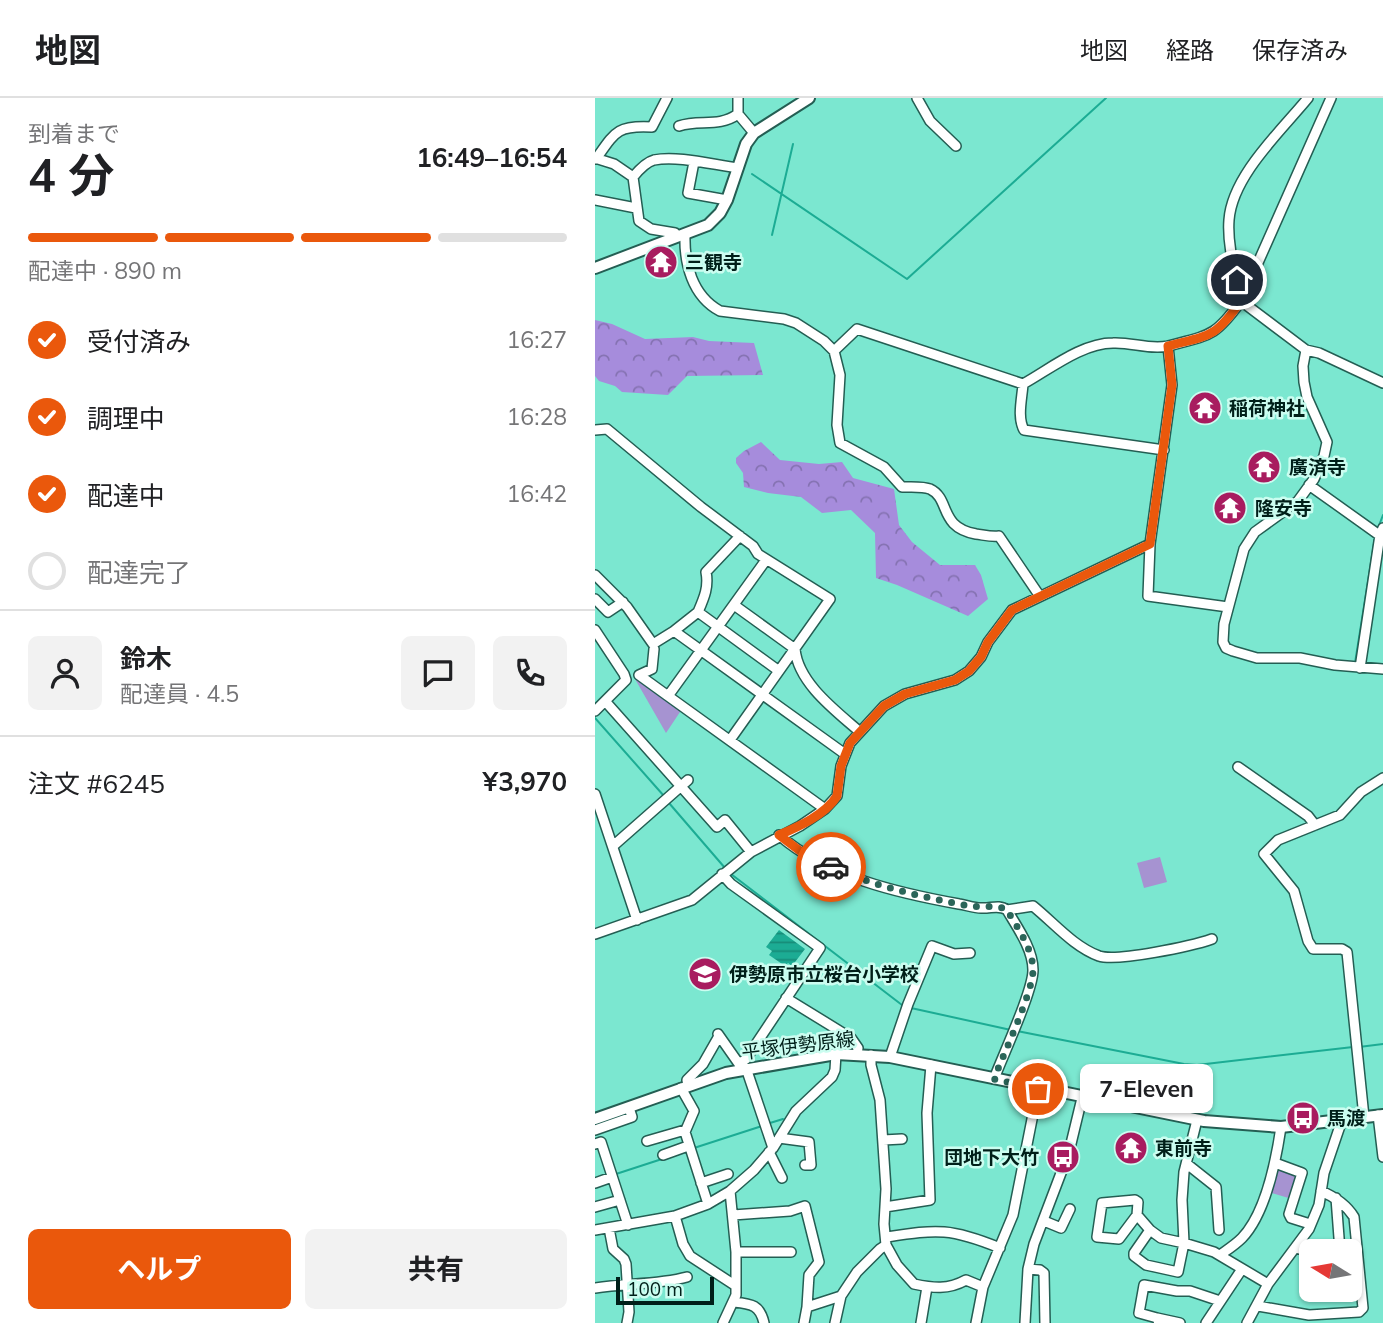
<!DOCTYPE html>
<html lang="ja">
<meta charset="utf-8">
<style>
body{margin:0;font-family:Mulish,"Noto Sans JP",sans-serif;background:#f2f2f2;color:#202124;height:100vh;display:flex;flex-direction:column;font-size:26px;white-space:nowrap}
*{box-sizing:border-box;margin:0}
p{font-size:23px;color:#757577}
.icon{flex:none;width:38px;height:38px;fill:none;stroke:currentColor;stroke-width:2;stroke-linecap:round;stroke-linejoin:round}
.map{position:relative;flex:1;overflow:hidden}
.details{display:flex;flex-direction:column;background:#fff;width:595px}
.details>*{flex:none}
.needle{width:46px;rotate:281deg}
.controls{position:absolute;left:704px;top:1141px;display:grid;gap:14px}
.controls a{display:grid;place-items:center;width:63px;height:63px;border-radius:10px;background:#fff;box-shadow:0 2px 5px #0004;font-size:35px}
.scale{position:absolute;left:21px;bottom:18px;width:98px;box-sizing:border-box;padding-left:7px;border:4px solid #001f19;border-top:0;font-size:19px;line-height:24px;white-space:nowrap;color:#001f19;-webkit-text-stroke:5px #cbfdf0;paint-order:stroke}
.pin{position:absolute;display:grid;place-items:center;width:60px;height:60px;color:#fff;margin:-30px;border:4px solid #fff;border-radius:50%;box-shadow:0 2px 7px #0007}
.courier{position:absolute;display:grid;place-items:center;width:70px;height:70px;margin:-35px;border:5px solid #ea580c;border-radius:50%;background:#fff;color:#222;box-shadow:0 2px 9px #0007}
.bubble{position:absolute;height:49px;border-radius:10px;background:#fff;box-shadow:0 2px 5px #0004;font-size:23px;font-weight:700;line-height:49px;text-align:center}
.overview em{font-style:normal;font-weight:700}
.overview div{display:flex;flex-direction:column-reverse}
.overview{display:flex;align-items:center;justify-content:space-between;height:119px;padding:0 28px}
h1{font-size:46px;font-weight:700;line-height:52px}
.bar{display:grid;grid-template-columns:repeat(4,1fr);gap:10px 7px;align-content:center;height:84px;padding:0 28px}
.bar i{height:9px;border-radius:5px;background:#e0e0e0}
.bar .selected{background:#ea580c}
.bar p{grid-column:span 4}
.line{display:flex;align-items:center;gap:18px;padding:0 28px;border-top:2px solid #e0e0e0}
.line div{flex:1}
.round{display:grid;place-items:center;flex:none;width:74px;height:74px;border-radius:10px;background:#f2f2f2}
ol{padding:0 28px;list-style:none}
li{display:flex;align-items:center;gap:21px;height:77px}
li p{margin-inline-start:auto}
li .icon{padding:7px;border-radius:50%;background:#ea580c;color:#fff;stroke-width:4}
li:last-child{color:#757577}
li i{width:38px;height:38px;border:4px solid #e0e0e0;border-radius:50%}
.primary-button{display:flex;gap:14px;margin-top:auto;padding:14px 28px}
.primary-button a{flex:1;height:80px;border-radius:10px;background:#ea580c;color:#fff;font-size:28px;font-weight:700;line-height:80px;text-align:center}
.primary-button a+a{background:#f2f2f2;color:#202124}
header{display:flex;align-items:center;gap:42px;box-sizing:border-box;height:98px;padding:0 35px;background:#fff;border-bottom:2px solid #e0e0e0}
header strong{font-size:33px}
nav{display:flex;gap:38px;margin-inline-start:auto;font-size:24px}
main{display:flex;flex:1;min-height:0}
.map>svg:first-child{display:block}
.forest{fill:url(#forest-crowns)}
.park{fill:#a693d1}
.water{fill:url(#water-rules)}
.lines{fill:none;stroke-linecap:round;stroke-linejoin:round}
.stream{stroke:#1cac94;stroke-width:2}
.minor-casing{stroke:#245e53;stroke-width:12}
.major-casing{stroke:#245e53;stroke-width:14}
.minor{stroke:#fff;stroke-width:9}
.major{stroke:#fff;stroke-width:10}
.done{stroke:#2b6559;stroke-width:7;stroke-dasharray:0 12.6}
.route{stroke:#ea580c;stroke-width:9}
.labels{text-anchor:middle;stroke-width:5;stroke-linejoin:round;paint-order:stroke}
.poi-label{font-size:19px;font-weight:bold;fill:#001f19;stroke:#cbfdf0;text-anchor:start}
.street-label{font-size:19px;fill:#001f19;stroke:#cbfdf0}
</style>
<header>
<strong>地図</strong>
<nav><a>地図</a><a>経路</a><a>保存済み</a></nav>
</header>
<main>
<section class="details">
<div class="overview"><div><h1>4 分</h1><p>到着まで</p></div><em>16:49–16:54</em></div>
<div class="bar"><i class="selected"></i><i class="selected"></i><i class="selected"></i><i></i><p>配達中 · 890 m</p></div>
<ol>
<li><svg class="icon" aria-label="check" viewBox="0 0 24 24"><path d="M5 12l5 5 9-10"/></svg>受付済み<p>16:27</p></li>
<li><svg class="icon" aria-label="check" viewBox="0 0 24 24"><path d="M5 12l5 5 9-10"/></svg>調理中<p>16:28</p></li>
<li><svg class="icon" aria-label="check" viewBox="0 0 24 24"><path d="M5 12l5 5 9-10"/></svg>配達中<p>16:42</p></li>
<li><i></i>配達完了</li>
</ol>
<div class="line" style="height:126px"><a class="round"><svg class="icon" aria-label="person" viewBox="0 0 24 24"><circle cx="12" cy="8" r="4"/><path d="M4 21q1-7 8-7t8 7"/></svg></a><div><b>鈴木</b><p>配達員 · 4.5</p></div><a class="round"><svg class="icon" aria-label="chat" viewBox="0 0 24 24"><path d="M4 5h16v11H9l-5 4z"/></svg></a><a class="round"><svg class="icon" aria-label="phone" viewBox="0 0 24 24"><path d="M5 4h4l2 5-3 2q2 4 5 5l2-3 5 2v4C11 20 4 13 5 4z"/></svg></a></div>
<div class="line" style="height:91px"><div>注文 #6245</div><b>¥3,970</b></div>
<div class="primary-button"><a>ヘルプ</a><a>共有</a></div>
</section>
<div class="map">
<svg width="788" height="1225" viewBox="0 0 788 1225">
<defs>
<pattern id="forest-crowns" width="20" height="18" patternUnits="userSpaceOnUse" patternTransform="scale(1.75)"><rect width="20" height="18" fill="#a68cdc"/><path d="M2 6a3 3 0 1 1 6 0M12 15a3 3 0 1 1 6 0" fill="none" stroke="#8572b2"/></pattern>
<pattern id="water-rules" width="6" height="5" patternUnits="userSpaceOnUse" patternTransform="scale(1.75)"><rect width="6" height="5" fill="#1cac94"/><path d="M0 2.5h6" fill="none" stroke="#168b78"/></pattern>
</defs>
<rect width="100%" height="100%" fill="#7be7d0"/>
<path class="forest" d="M0,222L17,226L50,241L98,239L114,243L159,245L168,277L92,278L73,297L27,294L20,288L4,283L0,278Z
M166,344L185,362L224,366L247,364L258,380L299,391L304,427L317,444L345,467H380L386,477L393,501L373,518L302,487L281,480L280,435L256,412L227,415L206,399L173,395L149,389L148,375L141,365V360L149,353Z"/>
<path class="park" d="M43,578L87,611L71,635L40,581Z
M565,759L572,784L549,790L542,765Z
M683,1069L703,1074L697,1101L673,1094Z"/>
<path class="water" d="M184,832L210,851L197,868L193,865L190,868L174,857L177,853L171,849Z"/>
<g class="lines">
<path class="stream" d="M157,76L312,181L511,0
M177,137L198,46
M783,430L788,417
M760,565L780,439
M0,620L69,698
M74,705L130,770
M136,776L307,907
M316,910L416,932
M422,933L589,966L602,967L758,949
M764,949L788,946
M175,1025L188,1021
M99,1050L167,1028
M21,1076L67,1061"/>
<defs>
<path id="minor" d="M143,0V16L159,35
M322,0L335,23L361,48
M736,0L646,203L711,252L708,268L709,284L712,299L732,344L729,358L719,381L703,403L660,434L649,451L629,526L628,544L631,550L638,553L662,560H705L740,567L788,571
M84,28C105,21 123,30 143,16
M0,60L19,66L38,79C43,73 51,64 59,62C82,57 119,67 143,70
M1,61C20,34 22,27 57,29L72,0
M99,64L93,95L132,102
M38,79L44,123L56,131L80,135L82,138
M0,102L41,110
M90,136C89,165 97,198 125,213L189,221L201,225L229,243L239,253L245,277L242,327L245,345L289,369L307,389C315,389 328,388 335,391C356,401 343,429 381,436C389,437 396,439 404,438L444,497
M711,252L724,255L788,285
M239,253L262,231L428,286C455,271 487,245 518,245C537,244 554,252 573,248
M428,286C427,301 422,319 429,332L569,352
M0,332L12,331L106,409L158,448L163,456L235,501L135,642
M714,387L787,439
M555,446L553,498L633,509
M171,462L73,598L230,711
M0,477L32,509L58,546L79,533L250,656
M0,501L13,514L28,504
M139,507L200,551C203,585 241,613 265,634
M103,514C109,500 114,489 111,474L145,438
M0,532L29,576L31,582L0,613
M79,533L103,514L184,573
M59,551L57,571L44,577L73,598
M765,570L785,437L788,430
M10,603L122,729L130,722L156,754
M643,669L713,718L720,727
M0,696L42,822
M184,737C232,779 303,795 364,806C371,807 379,810 386,810C395,811 404,806 412,812C422,829 438,851 438,872C438,893 408,957 399,981
M18,748L93,682
M127,776L136,786L225,850L151,961L144,966L146,972
M412,812L438,808C459,825 479,849 504,858C522,864 597,848 617,841
M0,836L97,802L156,754L205,728L230,711L242,698L246,668L255,645L289,608L310,596L360,582L374,573L386,559L393,544L417,512L555,446L577,287L573,248C615,237 620,239 646,203C641,177 632,148 634,122C637,78 686,33 713,0
M191,900L256,940L263,950L262,956
M123,936L144,966
M276,957V967L285,1002L291,1091L289,1126L291,1147L302,1167L319,1186C338,1190 353,1192 371,1182L388,1189
M295,959L313,906L337,848L359,856L375,855
M151,970L178,1050
M93,988L92,982L108,966L124,938
M86,990L99,1013L90,1034L113,1106
M783,1017L788,1059
M769,1019L752,854L747,851H718L713,843L699,793L669,756L683,742L745,717L766,694L788,680
M0,1032L37,1019L34,1010
M184,1040L214,1044L216,1067H210
M288,1042L307,1041
M52,1043L90,1032
M0,1046L6,1044L33,1127
M174,1054L187,1080
M68,1057L93,1048
M680,1065L707,1075L694,1116L696,1120L715,1126
M592,1066L621,1089L624,1132
M0,1085L17,1079
M106,1085L133,1076
M741,1100L745,1153
M0,1109L25,1102
M290,1109L335,1102L332,1015L336,967
M138,1117L195,1113L210,1108L224,1164L214,1177L212,1209
M542,1117L524,1141L502,1139L507,1105L540,1102L543,1104L542,1117L555,1132L539,1155V1158L551,1167L583,1174L589,1145L619,1154L673,1186
M80,1118L88,1146L95,1158L141,1188
M449,1123L466,1130L475,1111
M14,1130L18,1151L29,1161L31,1166L34,1214L32,1225
M0,1132L80,1118L113,1106L135,1093L159,1072L178,1050L201,1013L237,979L240,972L241,956
M555,1132L566,1140L589,1145L587,1102L589,1074L602,1022
M292,1139C343,1131 356,1130 405,1150
M700,1150L716,1154
M141,1154H196
M625,1157C632,1152 640,1147 647,1140C671,1115 681,1063 686,1029
M433,1171L445,1172L449,1175L450,1225
M0,1190C31,1185 62,1187 92,1179
M139,1204C157,1206 165,1207 169,1225
M663,1208L714,1217L764,1214L768,1210L759,1119C751,1106 740,1099 726,1093
M562,1220L585,1225
M128,1225L141,1197V1154L135,1093
M209,1225L212,1209L246,1198L262,1174L285,1151L291,1147
M240,1225L246,1198
M326,1225L332,1189
M381,1225L388,1189L418,1117L443,991
M430,1225L433,1171L439,1146L474,1054L487,1000
M564,1225L562,1220L544,1215L549,1187L582,1193H595L625,1203
M611,1225L647,1171
M652,1225L673,1186L714,1131L724,1107L729,1075L747,1022"/>
<path id="major" d="M0,170L113,127L125,115L132,102L151,46L159,35L214,0
M0,1021L131,975L241,956L295,959L609,1023L686,1029L788,1017"/>
</defs>
<use href="#minor" class="minor-casing"/>
<use href="#major" class="major-casing"/>
<use href="#minor" class="minor"/>
<use href="#major" class="major"/>
</g>
<g class="lines">
<path class="done" d="M236,769C280,788 326,799 374,808C386,810 403,806 412,812C422,829 438,851 438,872C438,894 408,957 399,981L443,991"/>
<path class="route" d="M236,769L213,759L184,737C203,729 230,717 242,698L246,668L255,645L289,608L310,596L360,582L374,573L386,559L393,544L417,512L555,446L577,287L573,248C615,237 620,240 646,203L642,182"/>
</g>
<defs>
<symbol id="temple-disc" viewBox="-11 -11 22 22"><circle r="9.5" fill="#a81c5f" stroke="#cbfdf0"/><path d="M0-6L5-2H3V0L6.5 2.5H4V6H1.5V3h-3V6H-4V2.5H-6.5L-3 0V-2H-5Z" fill="#fff"/></symbol>
<symbol id="school-disc" viewBox="-11 -11 22 22"><circle r="9.5" fill="#a81c5f" stroke="#cbfdf0"/><path d="M0-5L7-2L0 1L-7-2ZM-4 1L0 2.5L4 1V4Q0 6-4 4Z" fill="#fff"/></symbol>
<symbol id="bus-disc" viewBox="-11 -11 22 22"><circle r="9.5" fill="#a81c5f" stroke="#cbfdf0"/><path d="M-5-6H5V4H4V6H2V4H-2V6H-4V4H-5ZM-3.5-4V0h7V-4ZM-3.5 1.2v1.5H-2V1.2ZM2 1.2v1.5H3.5V1.2Z" fill="#fff"/></symbol>
</defs>
<g fill-rule="evenodd">
<use href="#temple-disc" x="47" y="145" width="38" height="38"/>
<use href="#temple-disc" x="591" y="291" width="38" height="38"/>
<use href="#temple-disc" x="650" y="350" width="38" height="38"/>
<use href="#temple-disc" x="616" y="391" width="38" height="38"/>
<use href="#school-disc" x="91" y="857" width="38" height="38"/>
<use href="#bus-disc" x="689" y="1001" width="38" height="38"/>
<use href="#temple-disc" x="517" y="1031" width="38" height="38"/>
<use href="#bus-disc" x="449" y="1040" width="38" height="38"/>
</g>
<g class="labels">
<g class="poi-label">
<text x="90" y="171">三観寺</text>
<text x="634" y="317">稲荷神社</text>
<text x="694" y="376">廣済寺</text>
<text x="660" y="417">隆安寺</text>
<text x="134" y="883">伊勢原市立桜台小学校</text>
<text x="732" y="1027">馬渡</text>
<text x="560" y="1057">東前寺</text>
<text x="444" y="1066" text-anchor="end">団地下大竹</text>
</g>
<g class="street-label">
<text transform="translate(203 947) rotate(-7)" y="7">平塚伊勢原線</text>
</g>
</g>
</svg>
<div class="controls">
<a><svg class="needle" viewBox="-14 -14 28 28"><path d="M0-13l5 13h-10z" fill="#e53935"/><path d="M0 13l5-13h-10z" fill="#757577"/></svg></a>
</div>
<div class="scale">100 m</div>
<div class="pin" style="left:443px;top:991px;background:#ea580c"><svg class="icon" aria-label="bag" viewBox="0 0 24 24"><path d="M5 8h14l-1 12H6zM9 8a3 3 0 0 1 6 0"/></svg></div>
<div class="pin" style="left:642px;top:182px;background:#1f2937"><svg class="icon" aria-label="home" viewBox="0 0 24 24"><path d="M3 11l9-7 9 7M6 9v11h12V9"/></svg></div>
<div class="courier" style="left:236px;top:769px"><svg class="icon" aria-label="car" viewBox="0 0 24 24"><path d="M5 17H2v-5l4-1 3-4h7l3 4 3 1v5h-3M9 17h6M6 11h13"/><circle cx="7" cy="17" r="2"/><circle cx="17" cy="17" r="2"/></svg></div>
<div class="bubble" style="left:485px;top:966px;width:133px">7-Eleven</div>
</div>
</main>
